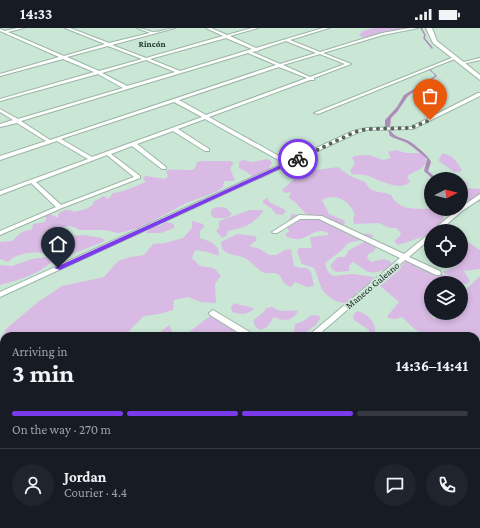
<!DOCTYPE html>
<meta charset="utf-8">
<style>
body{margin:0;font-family:"Crimson Pro",serif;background:#20242c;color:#f1f3f6;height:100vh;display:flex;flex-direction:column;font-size:15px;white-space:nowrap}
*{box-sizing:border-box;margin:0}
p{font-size:13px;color:#9ea1a6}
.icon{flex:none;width:22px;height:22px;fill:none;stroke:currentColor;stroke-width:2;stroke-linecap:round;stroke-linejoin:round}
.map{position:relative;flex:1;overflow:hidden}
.details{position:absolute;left:0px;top:304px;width:480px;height:196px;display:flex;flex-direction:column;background:#171b24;border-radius:12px 12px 0 0;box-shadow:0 2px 6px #0003}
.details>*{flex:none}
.needle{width:26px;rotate:84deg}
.fabs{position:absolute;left:424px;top:144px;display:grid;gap:8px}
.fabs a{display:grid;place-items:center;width:44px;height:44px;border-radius:50%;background:#171b24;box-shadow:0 2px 6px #0003;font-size:20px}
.pin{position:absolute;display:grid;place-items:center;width:34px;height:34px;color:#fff;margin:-41px -17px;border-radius:50% 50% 50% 0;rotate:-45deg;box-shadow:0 0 4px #0007}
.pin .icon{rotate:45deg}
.courier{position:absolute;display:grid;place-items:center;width:40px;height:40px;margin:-20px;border:3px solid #7c3aed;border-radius:50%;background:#fff;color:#222;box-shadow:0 1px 5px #0007}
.overview em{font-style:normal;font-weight:700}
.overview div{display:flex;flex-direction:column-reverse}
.overview{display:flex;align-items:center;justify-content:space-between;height:68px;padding:0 12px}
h1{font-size:26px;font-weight:700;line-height:30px}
.bar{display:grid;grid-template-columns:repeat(4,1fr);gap:6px 4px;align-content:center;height:48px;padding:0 12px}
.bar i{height:5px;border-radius:3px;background:#363941}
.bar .active{background:#7c3aed}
.bar p{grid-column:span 4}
.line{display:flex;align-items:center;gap:10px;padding:0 12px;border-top:1px solid #363941}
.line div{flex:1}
.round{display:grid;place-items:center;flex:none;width:42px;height:42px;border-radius:21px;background:#20242c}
.status{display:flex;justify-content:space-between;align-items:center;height:28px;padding:0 20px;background:#171b24;direction:ltr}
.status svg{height:11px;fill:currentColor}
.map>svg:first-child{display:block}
.green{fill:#d9bae4}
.water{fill:#ad8db8}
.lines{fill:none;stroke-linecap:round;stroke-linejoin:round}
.stream-far1{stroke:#ad8db8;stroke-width:1.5}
.stream{stroke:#ad8db8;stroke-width:2}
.minor-casing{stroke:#9bb6a6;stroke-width:2}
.secondary-casing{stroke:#9bb6a6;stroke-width:2}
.minor{fill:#fff;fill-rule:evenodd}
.secondary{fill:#fff;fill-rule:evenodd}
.route{fill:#7c3aed}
.done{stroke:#56665c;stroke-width:4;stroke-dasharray:0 7.2}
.labels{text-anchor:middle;stroke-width:4;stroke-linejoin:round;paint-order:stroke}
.far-neighbourhood-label{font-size:9px;font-weight:bold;fill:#20372a;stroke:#cae6d5}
.street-label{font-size:10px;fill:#17211b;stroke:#cae6d5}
</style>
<div class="status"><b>14:33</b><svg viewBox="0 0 49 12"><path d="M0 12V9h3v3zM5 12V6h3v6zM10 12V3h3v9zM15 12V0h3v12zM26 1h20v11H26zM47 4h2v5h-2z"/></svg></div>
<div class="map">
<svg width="480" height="500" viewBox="0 0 480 500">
<rect width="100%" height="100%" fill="#cae6d5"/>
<path class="green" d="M373,0H407C396,3 367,15 359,7L363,3Z
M396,122L406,125H422L425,127C429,141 416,142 407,148L410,154C399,165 377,150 365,147C361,146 356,147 352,146L350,143L355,135L352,130L354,128L369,127L383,132L391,130L388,124Z
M442,126C452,125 457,134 462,142L460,144H454L439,133V131Z
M267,131L271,133L272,136L269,139L271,145C255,158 253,145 239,140V134L243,132L253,134Z
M202,133H230L234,135L230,140L235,153H224L223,159L216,164L186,175L142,199L124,204L117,205L106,202H80L70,198L63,199L61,206L63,209L83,207L102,210L105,213L60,231C48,222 18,222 8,234L0,231V214L12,213L22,204L32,201L33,196L45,194L46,190L42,186H50L58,190V186C63,182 68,180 74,184L86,181L93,177V174L104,168L108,171L113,165L124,163L146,154L143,151L145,148L165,151L168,148L166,143C172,139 192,145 195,140C196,138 196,136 197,134Z
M291,137H302L317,142L338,139L350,148L365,154C372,167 379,162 391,167C401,187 423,178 440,182L444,189L442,196L429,204L428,207L398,217L394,213L401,207L400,204L396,200H390L379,195L354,196L353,190L355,187C350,173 336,164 322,172L329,186L345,193L344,197H338L325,188L307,187L296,175L289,170L291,164L285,165L282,162L293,152L297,150V148C292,146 287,144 287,138Z
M461,153L467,154L468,160L480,161V174L470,175L461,170Z
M268,170L269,174L284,181L286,184L282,187L276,186L271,180L263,175V172Z
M219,179L226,180L232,186L226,190H214L211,187V183L214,180Z
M250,182H263L262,185C250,198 246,199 228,203L227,207L222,210L216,203L219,200V193Z
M292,186L306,189L315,188L347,203V206C357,211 364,201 374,208L373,209L348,215L342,222L325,235C329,253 336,247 351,246C358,246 366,248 373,249L376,253L374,257L356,264V269C348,281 332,273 324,264C319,258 318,247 314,240L302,236L297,224L299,220H312L310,210L312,209L328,207V205C318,199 309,209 300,211C296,212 291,210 287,209L285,206L289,204L286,195L289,193Z
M192,193L203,196L204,199L200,203V210L211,214L218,220L219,228L208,224L195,222L192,230L200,238L214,240L221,248L215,256L216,275L201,274L188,269L174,272L173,282L159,286L144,288L124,308H57L58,305L42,306L39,308H4V333L0,337V311L7,300L38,274L62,258L104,249L118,233L130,229L144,227L153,216L165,215L183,210L192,200Z
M166,194L174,196V200L161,205H146L151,199L160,198Z
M237,206L255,208L257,212L249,218L260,221L269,227H276L285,222L291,221L294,238L300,240H307L311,244L314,258L307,259L295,254L291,259C281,255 283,250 278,246C273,244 270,246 265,245C256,242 253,234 245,230C236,226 231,229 222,221L221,214Z
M368,212H375L376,220L373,224L368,226L367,230L371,234L384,231L390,233L392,237L390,241C384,241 382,243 377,244C367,247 361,238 353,234L349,238V243L336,244L331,240V236L338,229H345L349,222Z
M461,215H469L480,222V241L464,243L470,253L467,256L459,255L443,244L455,239L461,233Z
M46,229L52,230V234C36,247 19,252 0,257V237L12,238L32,231Z
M408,232L447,248L451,255H431L430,286L434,291L441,285H461V266L480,248V500H201L206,496H476V308H416L420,304C410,299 410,296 402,289L395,291L387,290L389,286L399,274L379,257L387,247L401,238Z
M234,275C242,278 248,277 254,281C246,287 242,287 232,284L231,279Z
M273,279C280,286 289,281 298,283C293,293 284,294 274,289L267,299L260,302L255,298L253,293C258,288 263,286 266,280Z
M357,283C367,285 377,295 375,305L371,308H364L369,305V302L354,292L353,287Z
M311,287L319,288L320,291L315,298L301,307L294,305L295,296C300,295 308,291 311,287Z
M210,288L223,292L235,299L234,308H160L159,305L169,297L174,308L189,304Z
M0,386H4V435L0,441Z"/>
<path class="water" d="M430,41L437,48L408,68L397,84L391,90L390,99H385V92L397,79L404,67L435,48L433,45L429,42Z
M388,102H390C395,110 401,109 409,113C414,116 430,129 431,134L428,143L437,151H433L424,143L427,131C424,128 411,117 407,115C401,112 395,111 390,108Z"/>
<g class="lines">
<path class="stream-far1" d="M421,0L425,7L424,10L432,20"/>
<path class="stream" d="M461,173L467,179"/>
<defs>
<path id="minor" d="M17,0H24L8,4L64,28L105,16L65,0H70L109,15L150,5L137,0C143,0 149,4 154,4C161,4 168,0 175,0L112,17L146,30L223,8L206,0H211L227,7L252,0H258L230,8L256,20L323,0H329L290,12L320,24L382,5L410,0H418L383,7L323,25L351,36L314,50V52H310L209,89L288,133L353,103L367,100L411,99L415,97L478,65H480V68L413,101L367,102L357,105L0,269V264L284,135L205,91L178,101L209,121V123H205L173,103L137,116L166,139V141H162L132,118L111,126L140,148V150L62,180L0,207V203L56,179L31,155L0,167V163L88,131L57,113L0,132V128L46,113L17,95L0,99V96L13,92L0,84V81L18,91L123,60L98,46L0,73V71L94,44L63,31L0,48V46L59,29L0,3V1L5,3ZM226,10L252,21L180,43L150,31ZM286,13L316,25L280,36L252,24L258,23L259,22ZM108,18L142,31L99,43L67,29ZM248,25L276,37L50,112L21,93ZM320,26L345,36L310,49L283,37ZM146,32L175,44L127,58L102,45ZM279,39L307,50L206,87L179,72ZM174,74L202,89L92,129L61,111ZM107,127L134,149L61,177L36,154Z
M454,29L457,30L318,86L314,85Z
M480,30V32L462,36L460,35Z
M480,166V171L462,183L439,203H432L458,181H461V179Z
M299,187L322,188L404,226L429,206L431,205V210L409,229L440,243L441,245L440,247H436L405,232L317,308H308L400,230L319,191H300L277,205H273L272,204Z
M213,282L253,306L254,308H244L210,287L209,285Z
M4,349V356L0,357V350Z
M0,390L4,392V402L0,400Z
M76,496H88L86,500H74Z"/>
<path id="secondary" d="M426,0H432L437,13L480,47V52L433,15Z"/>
</defs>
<use href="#minor" class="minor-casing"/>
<use href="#secondary" class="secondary-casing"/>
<use href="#minor" class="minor"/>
<use href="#secondary" class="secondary"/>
</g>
<path class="route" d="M298,129L299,132L60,242L54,240Z"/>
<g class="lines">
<path class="done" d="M298,131L355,104L367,101L411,100L430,92"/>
</g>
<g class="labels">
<g class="far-neighbourhood-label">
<text x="152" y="19">Rincón</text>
</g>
<g class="street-label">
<text transform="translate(372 257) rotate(-40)" y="4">Maneco Galeano</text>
</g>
</g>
</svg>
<div class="fabs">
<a><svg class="needle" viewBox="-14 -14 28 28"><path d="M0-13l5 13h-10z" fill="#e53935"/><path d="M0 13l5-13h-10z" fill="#9ea1a6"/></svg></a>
<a><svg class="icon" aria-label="locate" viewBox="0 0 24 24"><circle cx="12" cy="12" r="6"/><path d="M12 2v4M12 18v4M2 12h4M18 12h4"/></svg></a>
<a><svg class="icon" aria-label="layers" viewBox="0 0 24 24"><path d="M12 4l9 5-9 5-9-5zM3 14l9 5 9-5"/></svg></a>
</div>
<div class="pin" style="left:430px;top:92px;background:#ea580c"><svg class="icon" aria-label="bag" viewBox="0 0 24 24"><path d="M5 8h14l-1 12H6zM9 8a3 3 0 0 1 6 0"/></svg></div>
<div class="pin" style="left:58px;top:240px;background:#1f2937"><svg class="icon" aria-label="home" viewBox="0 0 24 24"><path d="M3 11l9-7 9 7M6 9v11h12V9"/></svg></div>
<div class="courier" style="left:298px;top:131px"><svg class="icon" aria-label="bike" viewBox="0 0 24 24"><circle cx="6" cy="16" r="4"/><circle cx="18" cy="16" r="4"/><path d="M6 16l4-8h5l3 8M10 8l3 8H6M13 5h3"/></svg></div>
<section class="details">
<div class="overview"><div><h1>3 min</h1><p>Arriving in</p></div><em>14:36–14:41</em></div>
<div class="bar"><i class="active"></i><i class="active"></i><i class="active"></i><i></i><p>On the way · 270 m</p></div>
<div class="line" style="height:72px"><a class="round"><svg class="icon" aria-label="person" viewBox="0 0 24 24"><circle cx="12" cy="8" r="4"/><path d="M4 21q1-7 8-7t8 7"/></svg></a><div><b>Jordan</b><p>Courier · 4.4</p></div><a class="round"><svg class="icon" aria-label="chat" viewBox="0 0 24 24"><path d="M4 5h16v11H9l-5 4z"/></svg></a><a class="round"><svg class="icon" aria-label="phone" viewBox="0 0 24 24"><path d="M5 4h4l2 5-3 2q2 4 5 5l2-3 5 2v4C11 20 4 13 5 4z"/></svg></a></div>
</section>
</div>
